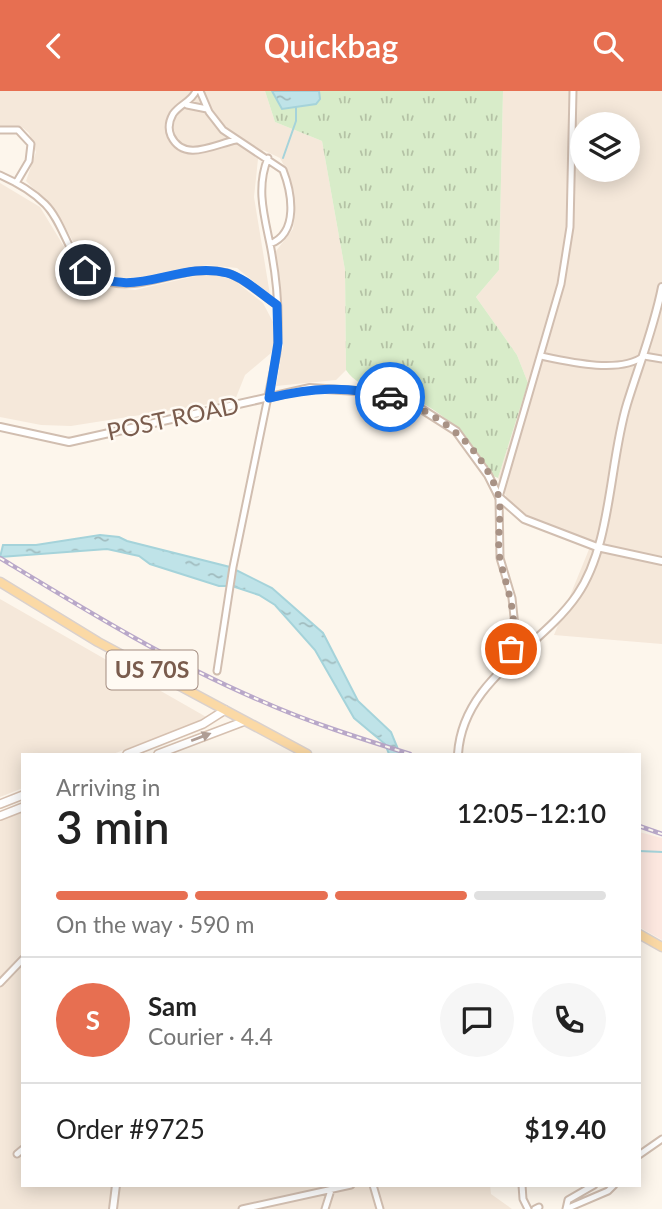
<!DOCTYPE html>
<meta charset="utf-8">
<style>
body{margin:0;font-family:Lato,sans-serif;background:#f6f6f6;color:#222;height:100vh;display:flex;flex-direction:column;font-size:26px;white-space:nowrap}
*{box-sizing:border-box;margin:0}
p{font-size:23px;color:#767676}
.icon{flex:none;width:38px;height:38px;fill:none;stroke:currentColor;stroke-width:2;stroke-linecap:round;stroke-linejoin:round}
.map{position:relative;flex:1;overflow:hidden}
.panel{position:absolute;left:21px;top:662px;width:620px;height:434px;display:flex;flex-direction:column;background:#fff;border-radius:0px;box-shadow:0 4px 18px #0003}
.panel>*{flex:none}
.buttons{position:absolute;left:570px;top:21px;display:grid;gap:14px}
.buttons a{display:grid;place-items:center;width:70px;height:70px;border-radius:50%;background:#fff;box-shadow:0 4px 18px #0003;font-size:35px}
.pin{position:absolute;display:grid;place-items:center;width:60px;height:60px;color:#fff;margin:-30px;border:4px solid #fff;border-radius:50%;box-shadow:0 2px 7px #0007}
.courier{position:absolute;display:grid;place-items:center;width:70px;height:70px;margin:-35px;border:5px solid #1a73e8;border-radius:50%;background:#fff;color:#222;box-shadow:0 2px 9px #0007}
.overview em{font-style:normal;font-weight:600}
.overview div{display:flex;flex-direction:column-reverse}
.overview{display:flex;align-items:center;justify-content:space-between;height:119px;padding:0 35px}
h1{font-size:46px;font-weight:600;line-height:52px}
.bar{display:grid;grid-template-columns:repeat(4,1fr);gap:10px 7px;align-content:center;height:84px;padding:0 35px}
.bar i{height:9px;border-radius:5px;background:#e0e0e0}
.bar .on{background:#e76f51}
.bar p{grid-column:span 4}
.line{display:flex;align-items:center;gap:18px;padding:0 35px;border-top:2px solid #e0e0e0}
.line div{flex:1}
.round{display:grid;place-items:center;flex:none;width:74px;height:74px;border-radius:37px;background:#f6f6f6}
header{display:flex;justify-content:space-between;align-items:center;height:91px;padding:0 35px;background:#e76f51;color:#fff;font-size:32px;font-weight:600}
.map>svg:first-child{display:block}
.residential{fill:#f5e8da;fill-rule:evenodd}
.commercial{fill:#fde8e0}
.grass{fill:url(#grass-tufts)}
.water{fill:url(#water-ripples);stroke:#a5d3da;stroke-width:2}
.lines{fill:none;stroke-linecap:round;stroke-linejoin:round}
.stream{stroke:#a5d3da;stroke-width:2}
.minor-casing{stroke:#d1beb0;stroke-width:9}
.tertiary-casing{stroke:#d1beb0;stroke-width:10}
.secondary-casing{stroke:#d6c0b0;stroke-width:10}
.primary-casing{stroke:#dad1cd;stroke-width:11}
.minor{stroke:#fff;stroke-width:5}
.tertiary{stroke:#fff;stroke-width:6}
.secondary{stroke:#fff;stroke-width:7}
.primary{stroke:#fbd9a5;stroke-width:8}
.rail-casing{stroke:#b9a8c9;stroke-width:4.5}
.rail{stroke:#fffaf3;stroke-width:2;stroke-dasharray:5;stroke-linecap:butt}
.oneway{fill:#af9d94}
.done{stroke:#a89285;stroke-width:7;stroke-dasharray:0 12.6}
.route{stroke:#1a73e8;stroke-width:9}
.labels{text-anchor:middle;stroke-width:5;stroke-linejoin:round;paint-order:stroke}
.shield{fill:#fffaf3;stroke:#a28b7f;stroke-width:2}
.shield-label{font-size:23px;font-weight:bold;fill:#7a5c4d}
.street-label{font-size:24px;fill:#7a5c4d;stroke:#fffaf3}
</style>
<header><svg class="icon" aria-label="back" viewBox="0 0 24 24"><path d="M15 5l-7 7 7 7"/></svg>Quickbag<svg class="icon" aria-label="search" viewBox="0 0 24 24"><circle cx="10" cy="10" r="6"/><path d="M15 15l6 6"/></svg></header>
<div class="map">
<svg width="662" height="1118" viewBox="0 0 662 1118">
<defs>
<pattern id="grass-tufts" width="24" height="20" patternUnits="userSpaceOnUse" patternTransform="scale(1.75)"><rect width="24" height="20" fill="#d8ecc9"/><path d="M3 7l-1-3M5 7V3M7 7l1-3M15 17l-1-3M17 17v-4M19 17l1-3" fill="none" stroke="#b4c2a5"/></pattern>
<pattern id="water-ripples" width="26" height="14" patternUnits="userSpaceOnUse" patternTransform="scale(1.75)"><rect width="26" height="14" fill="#bfe3e8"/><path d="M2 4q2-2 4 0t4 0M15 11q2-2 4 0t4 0" fill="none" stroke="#a0bbbe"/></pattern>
</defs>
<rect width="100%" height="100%" fill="#fdf6ec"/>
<path class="residential" d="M0,0H265L275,31L322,50L345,179L346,279L336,289L276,295L283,255L276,160L293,138L295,123L291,88L280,67L263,59L258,68L254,106L270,204L237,177L207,174L146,186L121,187L97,179L81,165L58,123L26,90L36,61L29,42L23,37L0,35Z
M503,0H662V553L554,544L592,451L529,426L509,412L498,387L528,292L517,264L476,206L499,179ZM583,33H628V79H583Z
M0,92L40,116L74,172L88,188L108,196L135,199L200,184H219L235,190L263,212L273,231V255L271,262L245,284L235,309L71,335L41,334L0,326Z
M0,508L208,627L113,663H23V697L0,706Z
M23,721V1094H490L491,1103L512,1118H0V730Z"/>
<path class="commercial" d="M639,741L662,747V849L639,836Z"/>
<path class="grass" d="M265,0H503L499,179L476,206L517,264L528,292L498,387L493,385C474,353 452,327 418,310C395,299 361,302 346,279L345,179L322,50L275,31Z"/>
<path class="water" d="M272,0H319L320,8L316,13L282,18Z
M100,444L119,446L127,450L230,476L272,497L323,542L358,610L391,641L400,663H389L385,653L354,627L315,559L275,514L259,504L232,495H219L150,473L139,465L107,458L0,466L3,454H36Z"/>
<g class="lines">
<path class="stream" d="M283,67L296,30V16
M639,760L662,761"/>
<defs>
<path id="minor" d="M196,0C191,11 180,13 173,23C169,30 168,38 171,45C184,72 215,53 236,49
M200,0L209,21L223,39L283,79C292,102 299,142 270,153
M187,14L207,18
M0,39H18L31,53L29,70L16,92
M0,84C16,91 32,100 45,113C67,135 69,177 101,189C143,204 186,170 228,182C245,188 262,204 277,214
M541,265C569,271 620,283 644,265L662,268
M507,573L515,543L514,526L512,507L500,467L499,406L561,193L570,136L573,0
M217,580L233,476L277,262C280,227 277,188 270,153C264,124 256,96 268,67
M0,892L23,868
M17,1063L23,1058
M639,1064L662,1048
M373,1094L380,1118
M522,1094L523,1108L528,1118
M242,1118L351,1094
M325,1118L331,1099
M535,1118L539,1116
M566,1118L608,1100L614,1094
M566,1118L568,1109L594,1094"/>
<path id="tertiary" d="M0,336L69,351L310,297L372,301L412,312L456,340L488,384L499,406L524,428L597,456L662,470
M458,663C463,588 540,558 577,504C612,453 609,372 627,313C639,274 654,237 662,196
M113,1118L116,1094"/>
<path id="secondary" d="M127,663L203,633L225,619
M158,663L245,630
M0,713L23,704
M0,725L23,716"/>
<path id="primary" d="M0,491L98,551L307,663
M639,843L662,856"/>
</defs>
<use href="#minor" class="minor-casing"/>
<use href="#tertiary" class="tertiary-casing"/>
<use href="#secondary" class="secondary-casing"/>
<use href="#primary" class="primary-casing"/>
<use href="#minor" class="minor"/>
<use href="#tertiary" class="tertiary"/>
<use href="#secondary" class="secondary"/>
<use href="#primary" class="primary"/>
<defs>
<path id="rail" d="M0,467C84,518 168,570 259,609C308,631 359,647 410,663
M639,735L662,743"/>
</defs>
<use href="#rail" class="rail-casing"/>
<use href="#rail" class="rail"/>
</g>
<defs><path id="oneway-solid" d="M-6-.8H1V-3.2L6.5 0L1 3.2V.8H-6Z" transform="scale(1.75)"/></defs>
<use class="oneway" href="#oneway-solid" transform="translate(201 646) rotate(-21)"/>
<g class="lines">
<path class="done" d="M390,306C438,320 481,354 498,403C503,419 496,448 500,468C507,499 519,525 511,558"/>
<path class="route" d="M85,179C135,212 176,169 227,182C245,187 262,204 277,214L278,252L269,307C311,297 347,294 390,306"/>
</g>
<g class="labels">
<rect class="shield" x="106.5" y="559.5" width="91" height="39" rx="5"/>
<g class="shield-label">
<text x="152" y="587">US 70S</text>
</g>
<g class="street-label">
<text transform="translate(173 328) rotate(-12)" y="8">POST ROAD</text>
</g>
</g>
</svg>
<div class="buttons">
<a><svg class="icon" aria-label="layers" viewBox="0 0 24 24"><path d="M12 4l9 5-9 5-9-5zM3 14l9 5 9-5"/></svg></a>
</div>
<div class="pin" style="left:511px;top:558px;background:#ea580c"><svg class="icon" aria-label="bag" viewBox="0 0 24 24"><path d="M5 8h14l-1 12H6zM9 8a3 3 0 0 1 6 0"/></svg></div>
<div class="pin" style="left:85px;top:179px;background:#1f2937"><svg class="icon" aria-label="home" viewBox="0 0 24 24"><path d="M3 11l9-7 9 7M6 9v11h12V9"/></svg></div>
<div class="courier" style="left:390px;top:306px"><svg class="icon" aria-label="car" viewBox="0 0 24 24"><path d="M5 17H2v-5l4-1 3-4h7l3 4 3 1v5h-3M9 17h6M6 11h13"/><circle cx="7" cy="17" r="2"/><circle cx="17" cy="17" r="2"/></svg></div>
<section class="panel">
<div class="overview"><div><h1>3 min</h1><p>Arriving in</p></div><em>12:05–12:10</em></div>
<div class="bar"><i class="on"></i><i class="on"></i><i class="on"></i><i></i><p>On the way · 590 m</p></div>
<div class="line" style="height:126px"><b class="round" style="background:#e76f51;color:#fff">S</b><div><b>Sam</b><p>Courier · 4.4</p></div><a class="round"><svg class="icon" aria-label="chat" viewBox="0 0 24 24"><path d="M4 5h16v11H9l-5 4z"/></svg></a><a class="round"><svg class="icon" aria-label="phone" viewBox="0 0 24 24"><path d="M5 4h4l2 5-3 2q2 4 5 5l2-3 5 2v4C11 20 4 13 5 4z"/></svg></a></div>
<div class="line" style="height:91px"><div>Order #9725</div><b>$19.40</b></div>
</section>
</div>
